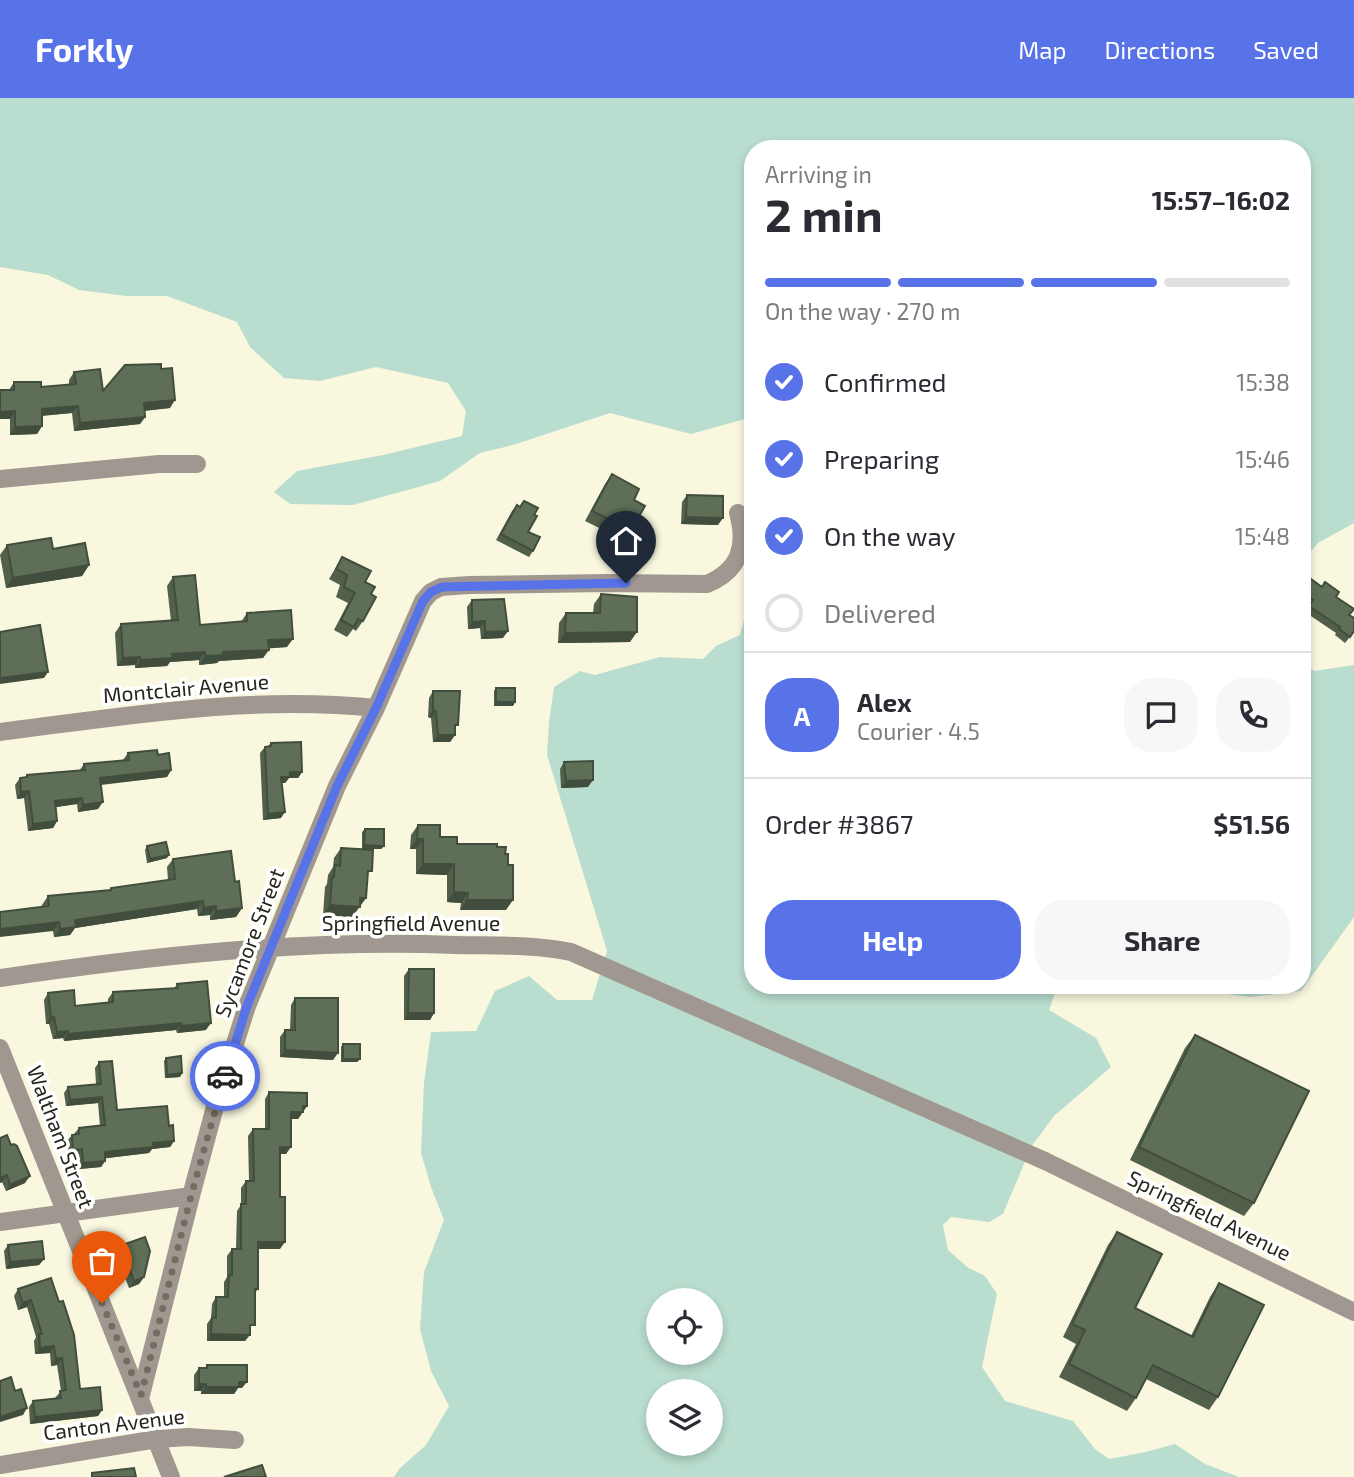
<!DOCTYPE html>
<meta charset="utf-8">
<style>
body{margin:0;font-family:"Exo 2",sans-serif;background:#f7f7f7;color:#2b2b33;height:100vh;display:flex;flex-direction:column;font-size:26px;white-space:nowrap}
*{box-sizing:border-box;margin:0}
p{font-size:23px;color:#7c7c81}
.icon{flex:none;width:38px;height:38px;fill:none;stroke:currentColor;stroke-width:2;stroke-linecap:round;stroke-linejoin:round}
.map{position:relative;flex:1;overflow:hidden}
.details{position:absolute;left:744px;top:42px;width:567px;height:854px;display:flex;flex-direction:column;background:#fff;border-radius:28px;box-shadow:0 4px 10px #0003}
.details>*{flex:none}
.fabs{position:absolute;left:646px;top:1190px;display:grid;gap:14px}
.fabs a{display:grid;place-items:center;width:77px;height:77px;border-radius:50%;background:#fff;box-shadow:0 4px 10px #0003;font-size:35px}
.pin{position:absolute;display:grid;place-items:center;width:60px;height:60px;color:#fff;margin:-72px -30px;border-radius:50% 50% 50% 0;rotate:-45deg;box-shadow:0 0 7px #0007}
.pin .icon{rotate:45deg}
.courier{position:absolute;display:grid;place-items:center;width:70px;height:70px;margin:-35px;border:5px solid #5872e8;border-radius:50%;background:#fff;color:#222;box-shadow:0 2px 9px #0007}
.summary em{font-style:normal;font-weight:700}
.summary div{display:flex;flex-direction:column-reverse}
.summary{display:flex;align-items:center;justify-content:space-between;height:119px;padding:0 21px}
h1{font-size:46px;font-weight:700;line-height:52px}
.bar{display:grid;grid-template-columns:repeat(4,1fr);gap:10px 7px;align-content:center;height:84px;padding:0 21px}
.bar i{height:9px;border-radius:5px;background:#e1e1e2}
.bar .active{background:#5872e8}
.bar p{grid-column:span 4}
.line{display:flex;align-items:center;gap:18px;padding:0 21px;border-top:2px solid #e1e1e2}
.line div{flex:1}
.round{display:grid;place-items:center;flex:none;width:74px;height:74px;border-radius:28px;background:#f7f7f7}
ol{padding:0 21px;list-style:none}
li{display:flex;align-items:center;gap:21px;height:77px}
li p{margin-inline-start:auto}
li .icon{padding:7px;border-radius:50%;background:#5872e8;color:#fff;stroke-width:4}
li:last-child{color:#7c7c81}
li i{width:38px;height:38px;border:4px solid #e1e1e2;border-radius:50%}
.button{display:flex;gap:14px;margin-top:auto;padding:14px 21px}
.button a{flex:1;height:80px;border-radius:28px;background:#5872e8;color:#fff;font-size:28px;font-weight:700;line-height:80px;text-align:center}
.button a+a{background:#f7f7f7;color:#2b2b33}
header{display:flex;align-items:center;gap:42px;box-sizing:border-box;height:98px;padding:0 35px;background:#5872e8;color:#fff}
header strong{font-size:33px}
nav{display:flex;gap:38px;margin-inline-start:auto;font-size:24px}
.map>svg:first-child{display:block}
.water{fill:#b9ddce;fill-rule:evenodd}
.lines{fill:none;stroke-linecap:round;stroke-linejoin:round}
.minor{stroke:#a09890;stroke-width:18}
.wall{fill:#525f4b}
.shaded-wall{fill:#424e3d}
.building{fill:#5f6f57;stroke:#424e3d;stroke-width:2}
.done{stroke:#706e60;stroke-width:7;stroke-dasharray:0 12.6}
.route{stroke:#5872e8;stroke-width:9}
.labels{text-anchor:middle;stroke-width:7;stroke-linejoin:round;paint-order:stroke}
.street-label{font-size:21px;fill:#26251c;stroke:#fff}
</style>
<header>
<strong>Forkly</strong>
<nav><a>Map</a><a>Directions</a><a>Saved</a></nav>
</header>
<div class="map">
<svg width="1354" height="1379" viewBox="0 0 1354 1379">
<rect width="100%" height="100%" fill="#f9f7de"/>
<path class="water" d="M0,0H1354V425L1318,445L1302,464V51H752V319L691,336L610,315L513,347L480,355L440,383L353,407L290,406L274,394L297,373L383,357L462,338L466,313L448,285L376,269L320,283L284,280L250,249L237,224L167,198H126L79,192L48,177L0,169Z
M752,493V887H1058L1049,912L1096,940L1111,969L1054,1018L1031,1049L1003,1116L989,1124L951,1119L943,1127L948,1152L967,1169L985,1178L997,1196L982,1269L1005,1303L1073,1323L1095,1351L1109,1361L1146,1354L1175,1346L1205,1366L1239,1379H394L400,1370L426,1347L449,1308L431,1273L420,1231L424,1174L444,1122L431,1089L421,1055L424,985L431,934L476,933L495,893L529,878L557,902H592L607,853L547,657L549,624L554,589L580,573L595,577L660,559L703,561L716,548L740,537ZM658,1202H710V1255H658ZM658,1293H710V1346H658Z
M1302,565L1314,573L1354,567V819L1301,893L1250,899L1166,888L1302,887Z"/>
<g class="lines">
<path class="minor" d="M0,381L159,366H197
M0,634C125,618 250,597 376,610
M0,880C150,858 303,841 455,847C493,848 533,846 571,854L1045,1063L1354,1214
M0,950L171,1379
M0,1124L191,1098
M141,1297L191,1098L216,1005L247,908L337,688L376,610L423,503L431,494L441,489L469,487L607,485L707,486C740,472 747,448 738,415
M0,1367L157,1341L188,1339L235,1342"/>
</g>
<path class="wall" d="M161,271L170,310L145,313V319L140,326L74,333L72,315L42,318V328L37,336L10,337V321H0V292H9L14,284L41,289L69,287V282L74,274L103,293Z
M612,376L634,402L631,432L624,442L585,423L605,386Z
M687,397L718,427L681,426L682,404Z
M524,403L534,417L528,434L533,453L529,459L496,442L512,413L517,407L519,409Z
M7,447L53,451L89,467L82,478L6,490L0,457Z
M342,459L365,484L371,496L363,523L356,533L353,531L347,539L334,532L348,505L336,499L340,487L329,481Z
M173,479L200,527L241,524L247,515L287,549L269,550L263,560L219,563L217,565L199,567V562L170,564L167,568L135,570V567L117,568L115,535L121,526L171,523L167,488Z
M1322,489L1336,499L1349,517L1354,534L1345,545L1335,537L1336,535L1305,514L1308,508L1302,503V493Z
M601,496L630,544L558,545L559,525L566,515H593L594,506Z
M472,502L503,540L481,541L480,530L468,531L467,509Z
M496,590L515,604L513,608H494V593Z
M433,593L455,632V637L450,644H433L431,620L428,619L429,600Z
M271,645L302,674L298,680H289L285,685H282L281,720L263,722L260,655L265,649L268,648Z
M128,655L158,657L171,672L167,679L101,687L98,711L78,714L77,706L56,709L57,723L53,730L28,733L24,700L17,701L15,687L20,680L25,679L27,677L79,673L84,666L123,662Z
M564,664L588,689L561,690L560,671Z
M418,727L440,739L457,746L506,812H460L461,805L447,804V777L416,776V751H410L411,737Z
M365,731L384,748L381,751H362V734Z
M147,748L167,760L147,765L145,752Z
M341,750L367,780L366,800L352,819L323,817L325,789L327,786L328,777L333,769L334,760Z
M173,761L235,784L242,810L236,819L210,822V817L198,818L197,811L75,830L70,837L54,839L53,833L42,809V807L48,798L109,792L111,790L168,782L167,769Z
M409,871L434,915L430,922H404V878Z
M177,886L206,932L177,935L176,932L64,943L63,940L53,941L49,926H46L44,902L48,895L75,908L108,905V901L113,894L174,891Z
M295,900L333,962L280,959V939L285,932H290L291,907Z
M1195,937L1254,1105L1244,1118L1130,1062L1185,950Z
M343,946L360,961L357,964H341V949Z
M166,960L182,975L180,979L165,980L164,963Z
M99,964L117,1012L169,1028L174,1043L170,1049L152,1051L149,1055L105,1060V1063L101,1069L79,1071L77,1057L69,1058L67,1043L72,1037L74,1036L79,1030L100,1028L98,1005L66,1008L64,995L68,989L96,986L95,970Z
M269,994L307,1008L298,1021H291L286,1056H280V1151H258V1191L255,1195L250,1233L245,1243H207V1226L211,1220L212,1206L216,1199H224V1184L227,1179V1158L232,1151H236L237,1113L241,1107V1090L246,1083H249L248,1038L253,1031H265V1001Z
M0,1040L25,1085L6,1093L2,1084L0,1085Z
M1117,1134L1135,1210L1191,1238L1210,1199L1219,1185L1218,1299L1209,1312L1146,1281L1136,1300L1127,1313L1059,1279L1076,1246L1063,1239L1108,1147Z
M125,1146L144,1179L139,1186L129,1190L117,1159Z
M8,1147L44,1161L39,1167L6,1171L4,1153Z
M51,1180L80,1291L102,1312L98,1318L30,1326L29,1309L33,1303L55,1300L61,1293L57,1267L51,1268L50,1255L35,1256L34,1243L36,1239L27,1209L18,1212L14,1198L18,1191Z
M207,1267L242,1290H238L234,1296H201V1293H194V1277L199,1270H205Z"/>
<path class="shaded-wall" d="M175,302L170,310L139,313L144,305Z
M78,308L72,315L36,318L42,311Z
M15,313L10,321H0V314Z
M145,319L140,326L74,333L80,325Z
M42,328L37,336L10,337L15,329Z
M686,419L723,420L718,427L681,426Z
M89,467L82,478L6,490L13,480Z
M485,523L480,530L468,531L472,524Z
M508,533L503,540L481,541L485,534Z
M637,534L630,544L558,545L565,535Z
M293,541L287,549L262,551L268,542Z
M269,552L263,560L219,563L217,565L199,567L205,558L223,554Z
M205,554L199,562L170,564L167,568L135,570L141,562L172,556Z
M140,559L135,567L117,568L123,560Z
M48,574L44,580L0,586V580Z
M496,604H515L513,608H494Z
M433,613H436L431,620L428,619Z
M438,637H455L450,644H433Z
M171,672L167,679L95,687L100,680Z
M290,674H302L298,680H289L285,685H277L281,679Z
M593,682L588,689L561,690L566,683Z
M29,693L24,700L17,701L21,694Z
M82,700L77,706L50,710L55,703Z
M103,704L98,711L78,714L83,707Z
M285,714L281,720L263,722L268,716Z
M57,723L53,730L28,733L33,726Z
M417,741H423L416,751H410Z
M364,747L384,748L381,751H362Z
M169,757L167,760L147,765L150,761Z
M423,766H454L447,777L416,776Z
M454,794L468,795L461,805L447,804Z
M360,800H366L352,819L323,817L330,807Z
M467,802H513L506,812H460Z
M203,803L197,811L75,830L70,837L54,839L60,831L75,822Z
M216,808L210,817L198,818L204,810Z
M242,810L236,819L210,822L216,813Z
M59,824L53,833L0,839V831Z
M408,915H434L430,922H404Z
M51,919H54L49,926H46Z
M181,925L176,932L64,943L68,936Z
M211,925L206,932L177,935L181,928Z
M68,933L63,940L53,941L57,934Z
M285,952L338,955L333,962L280,959Z
M343,961H360L357,964H341Z
M182,975L180,979L165,980L167,977Z
M102,999L98,1005L66,1008L70,1002Z
M303,1008H307L298,1021H286L291,1014Z
M174,1043L170,1049L152,1051L149,1055L100,1061L105,1054L153,1045Z
M280,1049H291L286,1056H275Z
M82,1051L77,1057L69,1058L73,1052Z
M105,1063L101,1069L79,1071L83,1065Z
M7,1077L2,1084L0,1085V1080Z
M30,1078L25,1085L6,1093L10,1087Z
M258,1144H285L280,1151H254Z
M44,1161L39,1167L6,1171L10,1164Z
M144,1179L139,1186L129,1190L134,1183Z
M31,1202L27,1209L18,1212L23,1205Z
M211,1236L250,1237L245,1243H207Z
M54,1248L50,1255L35,1256L40,1250Z
M62,1260L57,1267L51,1268L56,1261Z
M239,1284H247L242,1290H238L234,1296H201L206,1289Z
M199,1286H206L201,1293H194Z
M27,1310L23,1317L0,1324V1319Z
M102,1312L98,1318L30,1326L35,1319Z"/>
<path class="building" d="M161,266V271L172,270L175,302L144,305L145,319L80,325L78,308L42,311V328L15,329V313L0,314V292H14V284H41V289L76,286L74,274L100,271L103,293L125,267Z
M612,376L639,391L634,402L645,408L631,432L592,413Z
M687,397L723,398V420L686,419Z
M524,403L538,410L534,417L537,418L528,434L540,439L533,453L501,436L517,407L520,409Z
M51,440L53,451L85,445L89,467L13,480L7,447Z
M342,459L371,473L365,484L375,489L371,496L376,499L363,523L358,521L354,529L341,522L355,495L344,489L347,477L336,471Z
M195,477L200,527L247,523V515L291,512L293,541L268,542L269,552L223,554V557L205,558V554L172,556L173,560L141,562L140,559L123,560L121,526L178,522L173,479Z
M1311,481L1322,489L1325,484L1339,494L1336,499L1354,511L1349,517L1354,520V533L1350,539L1339,531L1340,529L1309,508L1313,502L1302,493Z
M601,496L637,499V534L565,535L566,515H600Z
M504,501L508,533L485,534V523L472,524V502Z
M40,527L48,574L0,580V534Z
M496,590H515V604H496Z
M433,593H460L458,627H455V637H438L436,613H433Z
M301,644L302,674H290V679H281L285,714L268,716L265,649L271,648V645Z
M157,652L158,657L169,655L171,672L100,680L103,704L83,707L82,700L55,703L57,723L33,726L29,693L21,694L20,680L27,679V677L85,672L84,666L129,662L128,655Z
M593,663V682L566,683L564,664Z
M418,727H440V739H457V746H497V749H506L505,756H508V767H513V802H467L468,795L454,794V766H423V741H417Z
M365,731H384V748L364,747Z
M166,744L169,757L150,761L147,748Z
M341,750L373,752L372,773H368L366,800H360V809L330,807L332,779H334L335,767L340,768Z
M231,753L235,784L239,783L242,810L216,813V808L204,810L203,803L75,822L76,829L60,831L59,824L0,831V814L49,808L48,798L111,792V790L175,781L173,761Z
M409,871H434V915H408Z
M207,883L211,925L181,928V925L68,936V933L57,934L54,919H51L48,895L74,892L75,908L113,904V894L178,890L177,886Z
M295,900H338V955L285,952V932H295Z
M1195,937L1309,993L1254,1105L1139,1049Z
M343,946H360V961H343Z
M181,958L182,975L167,977L166,960Z
M112,963L117,1012L167,1008L169,1028L173,1027L174,1043L153,1045V1049L105,1054V1063L83,1065L82,1051L73,1052L72,1037L79,1036V1030L105,1027L102,999L70,1002L68,989L101,986L99,964Z
M269,994L307,995V1008H303V1014H291V1049H280V1099H285V1144H258V1191H255V1227H250V1237L211,1236L212,1220H216V1199H228L229,1177H232V1151H241V1106H246V1083H254L253,1031H269Z
M7,1037L11,1047L14,1046L17,1048L30,1078L10,1087L7,1077L0,1080V1040Z
M1117,1134L1162,1156L1135,1210L1193,1239L1219,1185L1264,1207L1218,1299L1153,1267L1136,1300L1069,1266L1085,1232L1072,1226Z
M145,1139L150,1153L144,1179L134,1183L122,1152L127,1150L125,1146Z
M42,1143L44,1161L10,1164L8,1147Z
M51,1180L59,1204L63,1203L74,1237L80,1291L100,1289L102,1312L35,1319L33,1303L61,1300L60,1293L66,1292L62,1260L56,1261L54,1248L40,1250L39,1236H42L31,1202L23,1205L18,1191Z
M207,1267H247V1284H239V1289H206V1286H199V1270H207Z
M11,1279L15,1293L21,1291L27,1310L0,1319V1283Z
M262,1367L266,1379H224Z
M134,1370L136,1379H92V1375Z"/>
<g class="lines">
<path class="done" d="M102,1205L141,1297L191,1098L225,978"/>
<path class="route" d="M225,978L247,908L337,688L376,610L423,503L431,494L442,489L626,485"/>
</g>
<g class="labels">
<g class="street-label">
<text transform="translate(186 591) rotate(-5)" y="7">Montclair Avenue</text>
<text x="411" y="833">Springfield Avenue</text>
<text transform="translate(250 845) rotate(-69)" y="7">Sycamore Street</text>
<text transform="translate(60 1039) rotate(69)" y="7">Waltham Street</text>
<text transform="translate(1209 1118) rotate(26)" y="7">Springfield Avenue</text>
<text transform="translate(114 1327) rotate(-7)" y="7">Canton Avenue</text>
</g>
</g>
</svg>
<div class="fabs">
<a><svg class="icon" aria-label="locate" viewBox="0 0 24 24"><circle cx="12" cy="12" r="6"/><path d="M12 2v4M12 18v4M2 12h4M18 12h4"/></svg></a>
<a><svg class="icon" aria-label="layers" viewBox="0 0 24 24"><path d="M12 4l9 5-9 5-9-5zM3 14l9 5 9-5"/></svg></a>
</div>
<div class="pin" style="left:102px;top:1205px;background:#ea580c"><svg class="icon" aria-label="bag" viewBox="0 0 24 24"><path d="M5 8h14l-1 12H6zM9 8a3 3 0 0 1 6 0"/></svg></div>
<div class="pin" style="left:626px;top:485px;background:#1f2937"><svg class="icon" aria-label="home" viewBox="0 0 24 24"><path d="M3 11l9-7 9 7M6 9v11h12V9"/></svg></div>
<div class="courier" style="left:225px;top:978px"><svg class="icon" aria-label="car" viewBox="0 0 24 24"><path d="M5 17H2v-5l4-1 3-4h7l3 4 3 1v5h-3M9 17h6M6 11h13"/><circle cx="7" cy="17" r="2"/><circle cx="17" cy="17" r="2"/></svg></div>
<section class="details">
<div class="summary"><div><h1>2 min</h1><p>Arriving in</p></div><em>15:57–16:02</em></div>
<div class="bar"><i class="active"></i><i class="active"></i><i class="active"></i><i></i><p>On the way · 270 m</p></div>
<ol>
<li><svg class="icon" aria-label="check" viewBox="0 0 24 24"><path d="M5 12l5 5 9-10"/></svg>Confirmed<p>15:38</p></li>
<li><svg class="icon" aria-label="check" viewBox="0 0 24 24"><path d="M5 12l5 5 9-10"/></svg>Preparing<p>15:46</p></li>
<li><svg class="icon" aria-label="check" viewBox="0 0 24 24"><path d="M5 12l5 5 9-10"/></svg>On the way<p>15:48</p></li>
<li><i></i>Delivered</li>
</ol>
<div class="line" style="height:126px"><b class="round" style="background:#5872e8;color:#fff">A</b><div><b>Alex</b><p>Courier · 4.5</p></div><a class="round"><svg class="icon" aria-label="chat" viewBox="0 0 24 24"><path d="M4 5h16v11H9l-5 4z"/></svg></a><a class="round"><svg class="icon" aria-label="phone" viewBox="0 0 24 24"><path d="M5 4h4l2 5-3 2q2 4 5 5l2-3 5 2v4C11 20 4 13 5 4z"/></svg></a></div>
<div class="line" style="height:91px"><div>Order #3867</div><b>$51.56</b></div>
<div class="button"><a>Help</a><a>Share</a></div>
</section>
</div>
